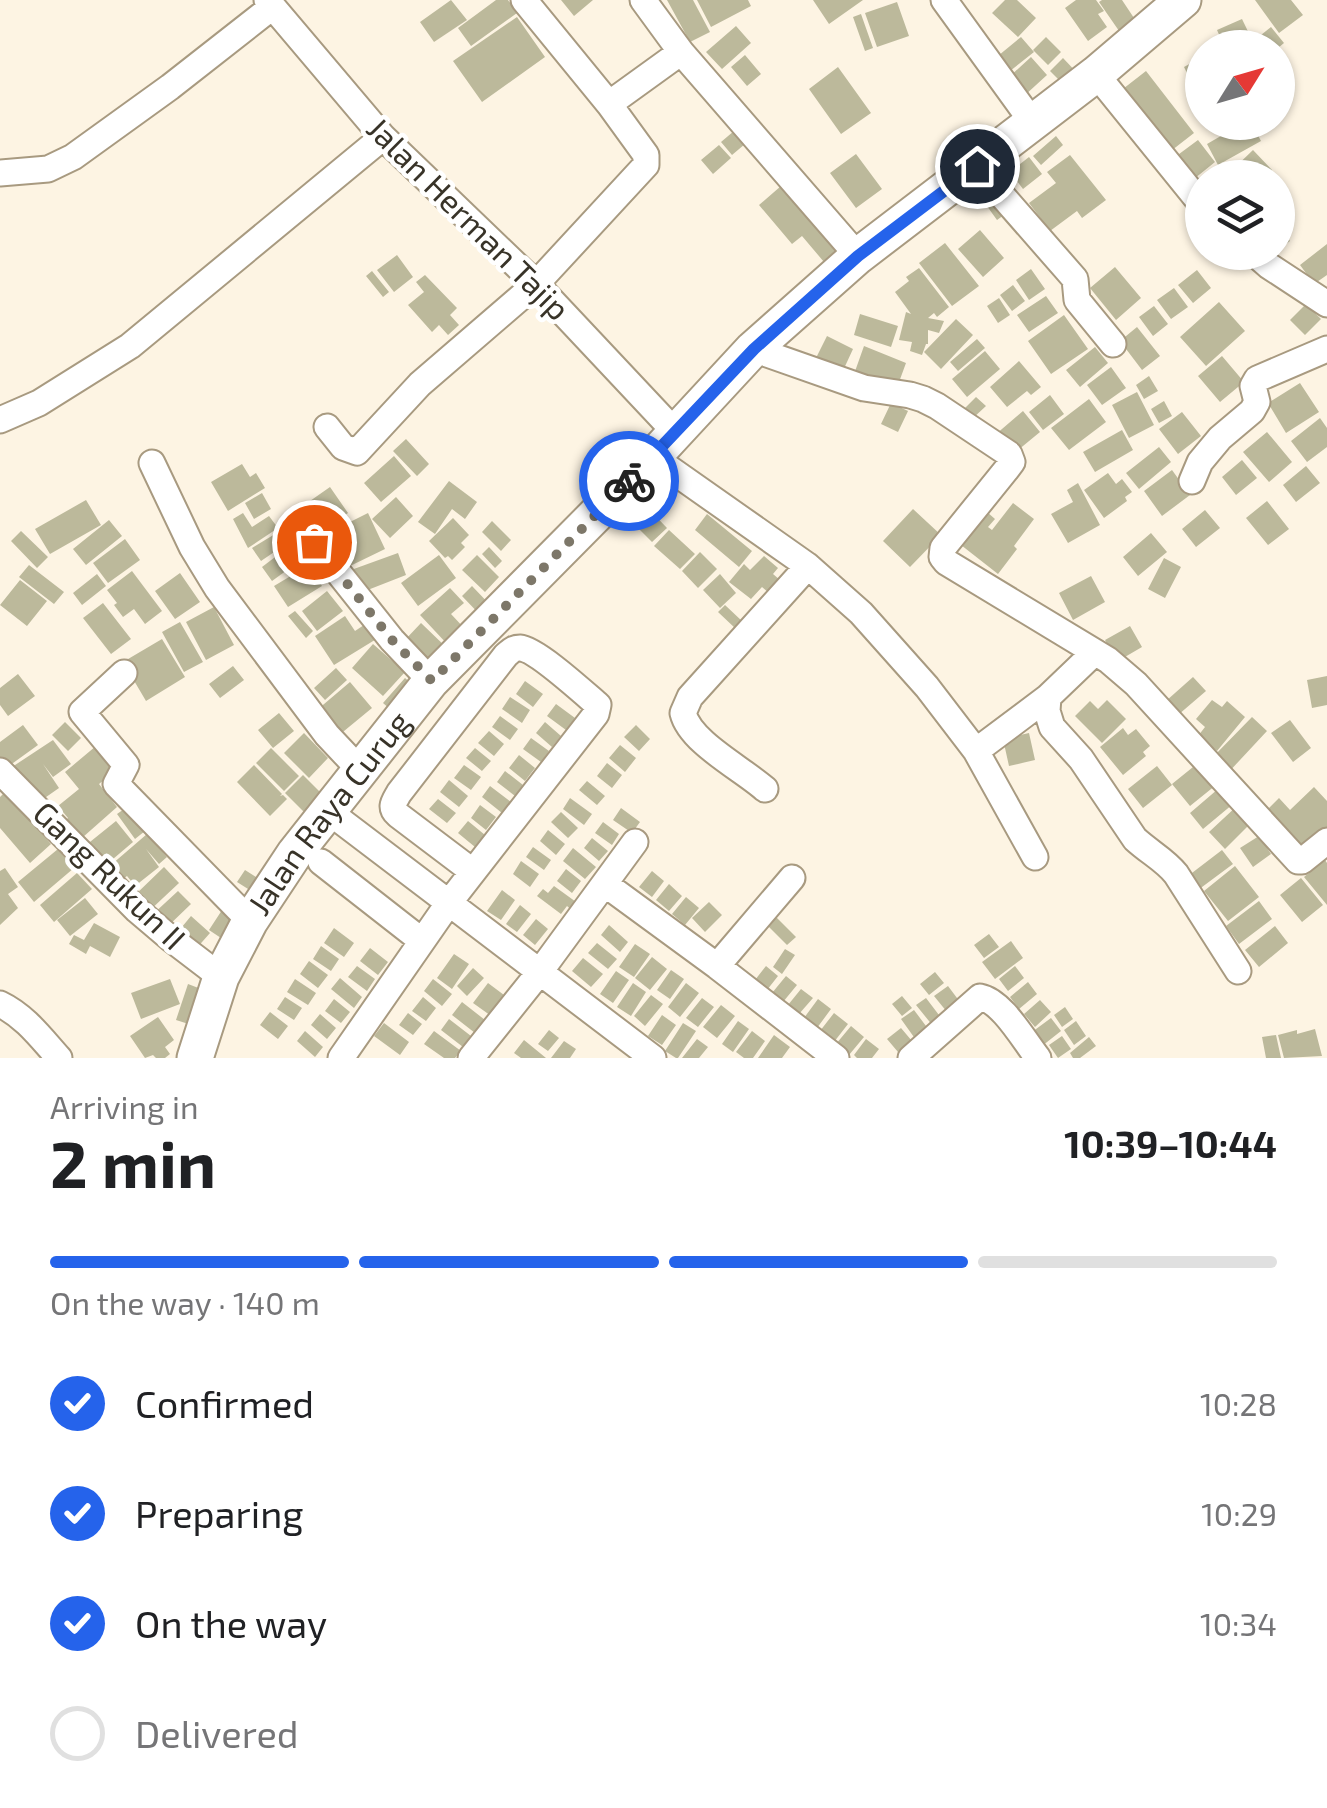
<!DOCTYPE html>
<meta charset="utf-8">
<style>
body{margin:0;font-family:"Exo 2",sans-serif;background:#f2f2f2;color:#202124;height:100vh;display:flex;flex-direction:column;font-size:38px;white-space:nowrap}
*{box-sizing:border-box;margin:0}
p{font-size:32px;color:#757577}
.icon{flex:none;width:55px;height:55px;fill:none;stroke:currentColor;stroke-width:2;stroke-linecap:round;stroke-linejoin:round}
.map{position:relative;height:1058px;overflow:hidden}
.drawer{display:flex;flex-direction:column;background:#fff;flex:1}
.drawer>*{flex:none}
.needle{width:65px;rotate:53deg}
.controls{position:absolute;left:1185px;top:30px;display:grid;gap:20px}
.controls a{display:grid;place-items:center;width:110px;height:110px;border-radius:50%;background:#fff;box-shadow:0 2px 8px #0004;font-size:50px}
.pin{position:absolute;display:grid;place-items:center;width:85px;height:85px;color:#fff;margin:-42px;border:5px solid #fff;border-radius:50%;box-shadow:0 2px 10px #0007}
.courier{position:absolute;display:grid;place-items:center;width:100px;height:100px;margin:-50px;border:8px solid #2563eb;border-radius:50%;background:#fff;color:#222;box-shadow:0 2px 12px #0007}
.head em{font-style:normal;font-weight:700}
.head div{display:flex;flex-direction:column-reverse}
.head{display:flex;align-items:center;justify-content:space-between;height:170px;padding:0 50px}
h1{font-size:65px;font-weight:700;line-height:75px}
.bar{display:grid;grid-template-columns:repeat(4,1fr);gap:15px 10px;align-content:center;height:120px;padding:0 50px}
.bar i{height:12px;border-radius:8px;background:#e0e0e0}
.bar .selected{background:#2563eb}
.bar p{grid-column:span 4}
ol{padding:0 50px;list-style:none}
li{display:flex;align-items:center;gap:30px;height:110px}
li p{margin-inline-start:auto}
li .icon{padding:10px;border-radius:50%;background:#2563eb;color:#fff;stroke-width:4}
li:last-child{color:#757577}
li i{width:55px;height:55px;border:5px solid #e0e0e0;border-radius:50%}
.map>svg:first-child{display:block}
.building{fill:#bcb99b}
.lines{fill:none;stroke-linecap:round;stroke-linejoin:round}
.street-casing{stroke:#a89a80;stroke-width:29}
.secondary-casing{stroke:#a89a80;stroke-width:39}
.street{stroke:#fff;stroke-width:25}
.secondary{stroke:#fff;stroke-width:35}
.done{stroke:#7d7769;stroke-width:10;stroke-dasharray:0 18}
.route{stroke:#2563eb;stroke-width:12}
.labels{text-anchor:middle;stroke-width:9;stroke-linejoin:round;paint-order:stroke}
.street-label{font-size:32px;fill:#383328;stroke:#fff}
</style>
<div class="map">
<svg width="1327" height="1058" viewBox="0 0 1327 1058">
<rect width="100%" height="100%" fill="#fdf4e3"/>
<path class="building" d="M451,0L467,20L434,42L420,22Z
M496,0H508L517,13L471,46L458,28Z
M561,0H593L574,16Z
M667,0H693L710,32L690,42Z
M697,0H748L751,6L711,27Z
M813,0H863L829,24Z
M1005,0H1017L1036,18L1018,37L992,13Z
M1076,0H1096L1104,11L1098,14L1107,27L1088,41L1065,8Z
M1102,0H1122L1142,30L1126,41L1099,2Z
M1255,0H1291L1303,15L1279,33Z
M897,2L909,36L877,47L865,13Z
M861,14L873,48L865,51L853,17Z
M517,17L545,57L482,102L453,61Z
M1242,19L1256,48H1225L1217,30Z
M736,26L751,43L722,69L706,52Z
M1271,27L1284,43L1278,48H1271L1261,35Z
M1021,37L1034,52L1005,75L993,60Z
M1046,37L1061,52L1048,65L1033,50Z
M745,55L761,74L747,86L731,67Z
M1031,57L1047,75L1024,96L1008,78Z
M1202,57V103L1184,67Z
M1063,58L1080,76L1067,88L1050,71Z
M1278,61L1290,87L1278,93Z
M838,67L871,113L841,134L809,89Z
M1146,71L1194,133L1167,154L1119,92Z
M1245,122H1251L1261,141L1218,165L1207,144Z
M734,131L745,144L732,155L721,142Z
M1056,136L1063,145L1041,165L1033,156Z
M1198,140L1215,162L1189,183L1171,160Z
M719,145L731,158L713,174L701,160Z
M1253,150L1272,170L1264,178H1224Z
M856,154L882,189L856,208L830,173Z
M1070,155L1106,200L1082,218L1077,211L1050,231L1029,203L1056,183L1047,172Z
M1029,157L1042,174L1023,189L1010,172Z
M992,185L1011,210L997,220L979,195Z
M781,186L836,252L824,262L802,236L792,244L759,205Z
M1278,224L1290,241L1278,250Z
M980,230L1004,258L983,277L958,249Z
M945,243L979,286L952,306L919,263Z
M1327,244V275L1314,284L1300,265Z
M397,255L413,277L394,292L377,270Z
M1115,267L1141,298L1116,320L1090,288Z
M919,268L949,307L937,317L934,313L928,318L944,321L939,333L928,330V344H926L922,355L910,351L912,342L899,340L906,312L911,314L895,292L909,281L906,277Z
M1031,269L1045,289L1029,300L1016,280Z
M1197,270L1211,288L1193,303L1178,285Z
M372,271L389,292L383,297L366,276Z
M425,275L457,308L450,315L459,325L448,335L439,325L432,332L408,305L424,292L416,282Z
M1013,285L1025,301L1012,311L1000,295Z
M1174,288L1188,307L1171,319L1157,300Z
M1046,296L1058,313L1029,332L1017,315Z
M999,298L1010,315L998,323L987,306Z
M1219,302L1245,331L1206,366L1180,337Z
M1306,304L1321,319L1305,335L1290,320Z
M1154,306L1168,324L1153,336L1139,317Z
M860,314L898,326L891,347L854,335Z
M1064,315L1088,349L1051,374L1028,341Z
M956,319L973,335L941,369L924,352Z
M1137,327L1160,356L1142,370L1120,341Z
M827,336L853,349L841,375L814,362Z
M977,339L985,348L958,371L950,362Z
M864,346L906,363L895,393L853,377Z
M1095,347L1108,363L1080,387L1066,370Z
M985,351L1000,369L967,397L952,379Z
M1222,356L1244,382L1220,402L1198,376Z
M1019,361L1041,387L1031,395L1027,391L1007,407L990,387Z
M1111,367L1126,388L1102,405L1087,385Z
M1149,376L1158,391L1144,399L1136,385Z
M1300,383L1319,412L1286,433L1268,403Z
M1137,392L1154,425L1129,438L1112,405Z
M1050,395L1064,414L1043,430L1029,412Z
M976,397L986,406L972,419L963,410Z
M1089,399L1106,422L1069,450L1051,428Z
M1164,401L1172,416L1159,423L1151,409Z
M891,403L908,411L898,432L881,424Z
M1023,411L1040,432L1012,455L995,435Z
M1182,412L1201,436L1178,454L1159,429Z
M1320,418L1327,428V447L1307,462L1291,441Z
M1122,430L1133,450L1095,472L1083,452Z
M1267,432L1292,462L1269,482L1243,452Z
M406,439L429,464L417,476L393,451Z
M1159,447L1171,462L1139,489L1126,473Z
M394,456L411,476L381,502L364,483Z
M1242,460L1257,478L1236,495L1222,477Z
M242,464L250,477L256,473L265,488L228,511L211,482Z
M1306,466L1320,483L1296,502L1283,485Z
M1172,470L1190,495L1162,516L1144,491Z
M1108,473L1116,484L1122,479L1132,492L1125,497L1127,501L1104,518L1084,490Z
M449,481L477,502L465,519L452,509L435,534L418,522Z
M1078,483L1100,525L1068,543L1051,514L1073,502L1067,490Z
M330,487L348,513L319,533L300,508Z
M262,493L271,509L254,519L245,503Z
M396,497L413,516L390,538L372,519Z
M86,500L101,525L50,554L35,529Z
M1267,501L1289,529L1268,545L1246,518Z
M1013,503L1034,519L1014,546L1017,549L998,574L961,545L987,512L995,519L988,527L992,530Z
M645,505L667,528L652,542L630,520Z
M913,509L941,535L910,567L883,541Z
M1205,510L1220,528L1196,547L1182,529Z
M243,513L252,527L269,516L278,528L248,548L233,519Z
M368,513L385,549L348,567L343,557L334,561L327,546L355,532L350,522Z
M707,514L752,551L739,567L695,530Z
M453,518L469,535L461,543L465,547L452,560L448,556L445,558L429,541Z
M109,520L122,536L86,565L73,549Z
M492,521L511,540L501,551L482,532Z
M669,530L695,554L680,569L654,546Z
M21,531L48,557L37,568L11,541Z
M1151,533L1167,552L1138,576L1123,557Z
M275,534L283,546L261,561L252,548Z
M125,539L140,560L108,583L93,563Z
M489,547L502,561L495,568L482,554Z
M283,551L294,565L272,581L262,567Z
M700,552L717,569L698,588L682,571Z
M398,553L406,575L360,593L351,570Z
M439,555L456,578L418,606L401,583Z
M477,555L499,577L485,592L462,570Z
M764,556L778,568L773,574L780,580L769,593L762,587L751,599L729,582L744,564L750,570Z
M1164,558L1181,567L1165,598L1148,589Z
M29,565L64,592L54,604L19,577Z
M309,565L322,586L288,607L274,586Z
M132,571L162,611L145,624L134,609L123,617L114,605L117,603L107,590Z
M180,573L200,602L175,619L155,591Z
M97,574L106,586L82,605L73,593Z
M720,574L736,593L720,608L703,590Z
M1091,576L1105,602L1073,620L1059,593Z
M20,580L47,601L27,626L0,605Z
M472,586L494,609L484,619L462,596Z
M450,588L464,603L451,614L465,629L448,645L420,615Z
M327,591L343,611L317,631L302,611Z
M103,603L131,639L111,654L83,618Z
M725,605L743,622L736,629L718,612Z
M214,607L234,645L206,660L186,622Z
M295,611L313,631L306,638L288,616Z
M345,616L355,631L367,623L378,638L334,665L315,636Z
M180,622L203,662L184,672L162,632Z
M421,623L448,649L431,667L404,641Z
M1130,626L1142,647L1118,661L1105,640Z
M162,639L185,677L146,701L123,662Z
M373,644L405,672L383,696L352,668Z
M233,666L244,680L220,698L209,684Z
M336,668L347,680L325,700L314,688Z
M18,674L35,696L8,716L0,705V688Z
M1327,676V705L1312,708L1307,680Z
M1193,677L1206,691L1178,715L1166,701Z
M405,678L421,692L399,717L383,703Z
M525,681L543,694L533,707L516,694Z
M350,682L372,708L338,736L317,710Z
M510,697L530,710L522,723L502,709Z
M1107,700L1126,719L1102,743L1075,716L1090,701L1098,709Z
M1212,700L1222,707L1227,701L1245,717L1217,751L1198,736L1205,727L1196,719Z
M556,704L575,718L566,730L547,716Z
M279,713L294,731L273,748L258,730Z
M500,716L518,729L510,740L492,727Z
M1252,717L1267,731L1226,775L1210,760Z
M1290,720L1311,748L1293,762L1271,733Z
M65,722L81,738L68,751L52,735Z
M545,722L561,736L552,747L536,733Z
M23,725L38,745L2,771L0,768V742Z
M636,725L650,739L639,751L624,737Z
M1123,728L1128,735L1136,729L1150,746L1143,752L1146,756L1123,775L1100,747Z
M489,731L504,744L494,756L478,743Z
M304,733L328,758L309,778L284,753Z
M1029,733L1035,760L1009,766L1003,739Z
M531,738L549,751L541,762L523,749Z
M53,740L71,764L53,777L43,764L59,788L39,802L9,769Z
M620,745L636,758L625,772L609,758Z
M96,746L116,770L99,784L117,807L74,845L59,827L68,818L58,806L79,789L65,772Z
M271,748L299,776L284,791L256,763Z
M475,748L491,761L482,771L466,758Z
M519,755L535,768L525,781L509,768Z
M607,763L622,775L612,788L597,776Z
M1198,763L1216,785L1190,806L1172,784Z
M254,765L282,794L280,796L283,795L287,799L270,816L237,782Z
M464,765L481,777L471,790L454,778Z
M1157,766L1172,785L1143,808L1128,789Z
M505,771L523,785L515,796L497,782Z
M303,775L330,802L312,820L285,793Z
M449,780L468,796L459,807L440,792Z
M587,781L605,796L597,805L579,790Z
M1225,783L1239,799L1203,829L1190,813Z
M490,786L511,802L502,813L482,797Z
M1314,787L1327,801V830L1305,852L1265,812L1279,798L1290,810Z
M6,791L51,844L30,863L0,828V797Z
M570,798L592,814L584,825L563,809Z
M438,799L456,813L447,823L429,809Z
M480,805L496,817L486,830L471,818Z
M1238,805L1253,821L1225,849L1209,832Z
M127,807L145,831L135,839L117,814Z
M621,808L640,822L632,833L613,820Z
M561,812L578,828L568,838L551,822Z
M116,821L133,842L106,865L80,850Z
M468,821L485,835L475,847L458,833Z
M603,822L619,834L612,845L595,833Z
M548,830L565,844L556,855L540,841Z
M147,834L167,857L159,864L146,849L159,867L135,886L127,876L115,885L104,871Z
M1259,836L1271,854L1253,867L1240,848Z
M592,838L608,851L599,861L584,848Z
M533,847L551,860L544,870L526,857Z
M573,848L596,867L585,879L563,861Z
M58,849L74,868L34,902L18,882Z
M1222,850L1233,864L1198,890L1188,876Z
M1325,860L1327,863V905L1304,877Z
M521,861L539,874L530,887L513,874Z
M1235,866L1259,897L1228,921L1204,891Z
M164,867L179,883L147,913L133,897Z
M5,868L18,887L8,894L18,908L0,925V871Z
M566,869L581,881L572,893L557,881Z
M245,870L269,885L261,897L237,882Z
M652,871L664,881L652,897L639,887Z
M77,873L92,889L54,922L40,905Z
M1301,878L1323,905L1302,922L1280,895Z
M669,884L682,896L669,911L656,900Z
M554,886L583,907L576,914L567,906L561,914L537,896L543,889L548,893Z
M502,890L515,900L501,920L487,911Z
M178,891L191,904L165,929L152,915Z
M686,897L699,908L685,925L672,914Z
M85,898L98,914L70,936L57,920Z
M1259,901L1272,919L1239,944L1226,926Z
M709,902L722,915L705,932L692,918Z
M520,905L531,914L517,932L506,924Z
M224,907L245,920L230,944L209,930Z
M770,911L796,937L787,945L761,919Z
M191,916L210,933L195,950L177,933Z
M536,919L548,929L535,945L523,935Z
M94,923L120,937L110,957L90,946L86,954L69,944L74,935L84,940Z
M609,925L628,942L620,952L601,935Z
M1275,926L1288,943L1259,967L1245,950Z
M334,928L354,943L344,957L324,943Z
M989,934L999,947L984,958L974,945Z
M1011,941L1023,958L995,979L982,962Z
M597,943L617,959L608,969L588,953Z
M635,944L650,954L634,977L619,967Z
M321,946L339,959L331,971L313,959Z
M370,948L388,962L378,975L360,961Z
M785,949L795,955L782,974L773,967Z
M454,954L469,964L452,989L437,978Z
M652,957L667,969L650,990L635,978Z
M583,958L603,974L591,987L572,971Z
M309,961L328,975L318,988L300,974Z
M357,966L375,979L367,991L348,977Z
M766,966L778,976L767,990L755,980Z
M1015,966L1024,978L1008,991L999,979Z
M473,968L484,978L467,996L457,986Z
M671,970L684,979L670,999L657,990Z
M616,971L629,980L613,1003L600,994Z
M935,972L944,983L929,995L920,984Z
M786,976L797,985L783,1002L772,993Z
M340,978L362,997L354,1008L331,989Z
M170,979L180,1004L141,1019L131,993Z
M295,979L316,993L308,1005L287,992Z
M433,979L452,994L442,1006L424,991Z
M1028,982L1037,994L1019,1009L1010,997Z
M488,983L508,998L494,1018L473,1003Z
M633,983L646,992L631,1016L617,1007Z
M686,983L699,993L680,1017L668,1007Z
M188,984L209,992L198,1027L176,1020Z
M948,986L960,1002L947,1012L934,996Z
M801,989L813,998L799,1014L788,1005Z
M651,995L663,1004L645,1026L634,1016Z
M902,996L912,1008L902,1016L892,1004Z
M285,997L302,1008L294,1020L277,1009Z
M423,997L436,1008L426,1021L412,1011Z
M702,998L714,1007L698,1027L686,1018Z
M926,998L942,1019L933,1026L916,1005Z
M334,999L350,1012L341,1023L325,1011Z
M818,999L831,1009L817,1028L804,1018Z
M1040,1000L1051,1012L1035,1027L1024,1014Z
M462,1002L485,1020L475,1033L452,1015Z
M721,1005L735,1016L717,1038L703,1027Z
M1065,1007L1073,1019L1062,1027L1054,1015Z
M914,1010L929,1030L916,1040L901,1019Z
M270,1012L288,1026L278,1039L260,1025Z
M408,1013L422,1024L413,1035L399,1025Z
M834,1013L848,1024L834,1042L820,1031Z
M320,1014L336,1028L327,1039L311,1025Z
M662,1015L676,1025L662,1045L648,1036Z
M158,1017L174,1040L165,1047L170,1054L165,1058H156L153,1055L145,1058L130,1036Z
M1051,1018L1061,1031L1042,1046L1032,1032Z
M449,1019L471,1036L463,1047L441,1030Z
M738,1021L749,1029L733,1052L722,1044Z
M1076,1021L1086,1036L1074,1045L1064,1030Z
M384,1023L409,1042L400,1055L374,1036Z
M683,1023L696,1031L678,1058H676L665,1051Z
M851,1026L864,1037L849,1055L836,1044Z
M901,1028L912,1041L898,1052L887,1039Z
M1315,1029L1322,1056L1284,1058L1278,1035L1297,1030V1034Z
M549,1030L559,1038L548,1051L538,1044Z
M305,1031L323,1047L315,1057L297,1041Z
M434,1031L461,1051L455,1058H444L424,1044Z
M752,1031L765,1041L753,1058H744L736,1052Z
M774,1035L790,1047L782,1058H758Z
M1276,1035L1281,1058H1266L1262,1037Z
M1062,1036L1071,1049L1058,1058L1049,1045Z
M1089,1037L1096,1046L1080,1058H1073L1070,1053Z
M697,1039L708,1047L699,1058H682Z
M866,1039L879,1049L872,1058H857L854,1055Z
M524,1040L546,1058H521L514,1053Z
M564,1041L576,1049L570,1058H551Z"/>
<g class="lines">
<defs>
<path id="street" d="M267,0L383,137L536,284L676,433
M524,0L609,104L681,52
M643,0L681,52L858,256
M944,0L1033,123
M1096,74L1202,205
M977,167L1075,279L1077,300L1113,344
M0,173L48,169L73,157L170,87L272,7
M1253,252L1269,266L1327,304
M753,349L864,388L910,395L923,399L937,406L1009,454L1012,462L1006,470L943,548L942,557L946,562L1108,660L1136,684L1298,861H1302L1327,841
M0,420L39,403L130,346L383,137
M327,427L343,447L357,452L420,384L536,284L646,165V155L609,104
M653,457L808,566L861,613L927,687L976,751L1035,857
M152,463L192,547L217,588L327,735L360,770
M1192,481L1200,462L1220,438L1252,411L1257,402L1253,386L1257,379L1327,349
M314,542L392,640L431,681
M124,673L82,712L126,765L116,784L250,921
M1048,697L1047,711L1052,727L1081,759L1135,839C1149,852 1165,860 1176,874L1238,971
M976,751L1048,697L1095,652
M0,771L137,910L170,938L221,977
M765,789C741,768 690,742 683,713L690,697L808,566
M328,811L653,1058
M321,862L422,941
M605,884L717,966L836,1058
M717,966L792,878
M0,1004C25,1016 41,1038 59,1058
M341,1058L448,904L596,714L598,705C584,693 536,649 520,648C513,648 511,651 506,655L399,793C394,802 389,807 398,815L472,871
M471,1058L539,973L635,842
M911,1058L980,997C1002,1001 1023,1039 1038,1058"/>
<g id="secondary">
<path id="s1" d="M195,1058L221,977L250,921L295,853L431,681L653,457L753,349L858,256L1096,74L1183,0"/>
</g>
</defs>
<use href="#street" class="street-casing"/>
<use href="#secondary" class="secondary-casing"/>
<use href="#street" class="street"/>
<use href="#secondary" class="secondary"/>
</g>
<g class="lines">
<path class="done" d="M314,542L392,640L432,681L629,481"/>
<path class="route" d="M629,481L754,349L858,256L977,166"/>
</g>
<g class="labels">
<g class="street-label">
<text transform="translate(468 219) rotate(45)" y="11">Jalan Herman Tajip</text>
<text dy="11" stroke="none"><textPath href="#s1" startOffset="282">Jalan Raya Curug</textPath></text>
<text transform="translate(109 876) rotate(44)" y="11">Gang Rukun II</text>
</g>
</g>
</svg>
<div class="controls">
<a><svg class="needle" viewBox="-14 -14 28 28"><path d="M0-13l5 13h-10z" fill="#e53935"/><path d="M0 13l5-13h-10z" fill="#757577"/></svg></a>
<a><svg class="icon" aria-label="layers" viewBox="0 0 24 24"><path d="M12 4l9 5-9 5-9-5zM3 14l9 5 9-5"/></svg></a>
</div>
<div class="pin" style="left:314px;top:542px;background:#ea580c"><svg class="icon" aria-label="bag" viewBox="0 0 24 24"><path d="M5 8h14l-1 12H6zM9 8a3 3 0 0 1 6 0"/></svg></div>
<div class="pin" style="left:977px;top:166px;background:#1f2937"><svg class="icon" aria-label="home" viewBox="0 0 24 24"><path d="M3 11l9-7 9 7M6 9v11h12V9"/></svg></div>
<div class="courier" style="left:629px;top:481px"><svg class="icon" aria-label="bike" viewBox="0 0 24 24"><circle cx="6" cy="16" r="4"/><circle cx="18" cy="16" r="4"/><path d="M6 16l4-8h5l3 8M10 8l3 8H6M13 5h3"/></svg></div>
</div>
<section class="drawer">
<div class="head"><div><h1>2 min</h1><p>Arriving in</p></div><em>10:39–10:44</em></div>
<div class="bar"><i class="selected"></i><i class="selected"></i><i class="selected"></i><i></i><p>On the way · 140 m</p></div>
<ol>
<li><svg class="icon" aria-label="check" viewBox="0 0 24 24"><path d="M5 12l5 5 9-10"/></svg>Confirmed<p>10:28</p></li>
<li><svg class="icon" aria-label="check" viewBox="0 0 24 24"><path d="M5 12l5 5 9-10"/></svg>Preparing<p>10:29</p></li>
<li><svg class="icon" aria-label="check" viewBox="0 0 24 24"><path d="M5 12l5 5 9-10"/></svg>On the way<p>10:34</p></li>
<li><i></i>Delivered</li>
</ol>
</section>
